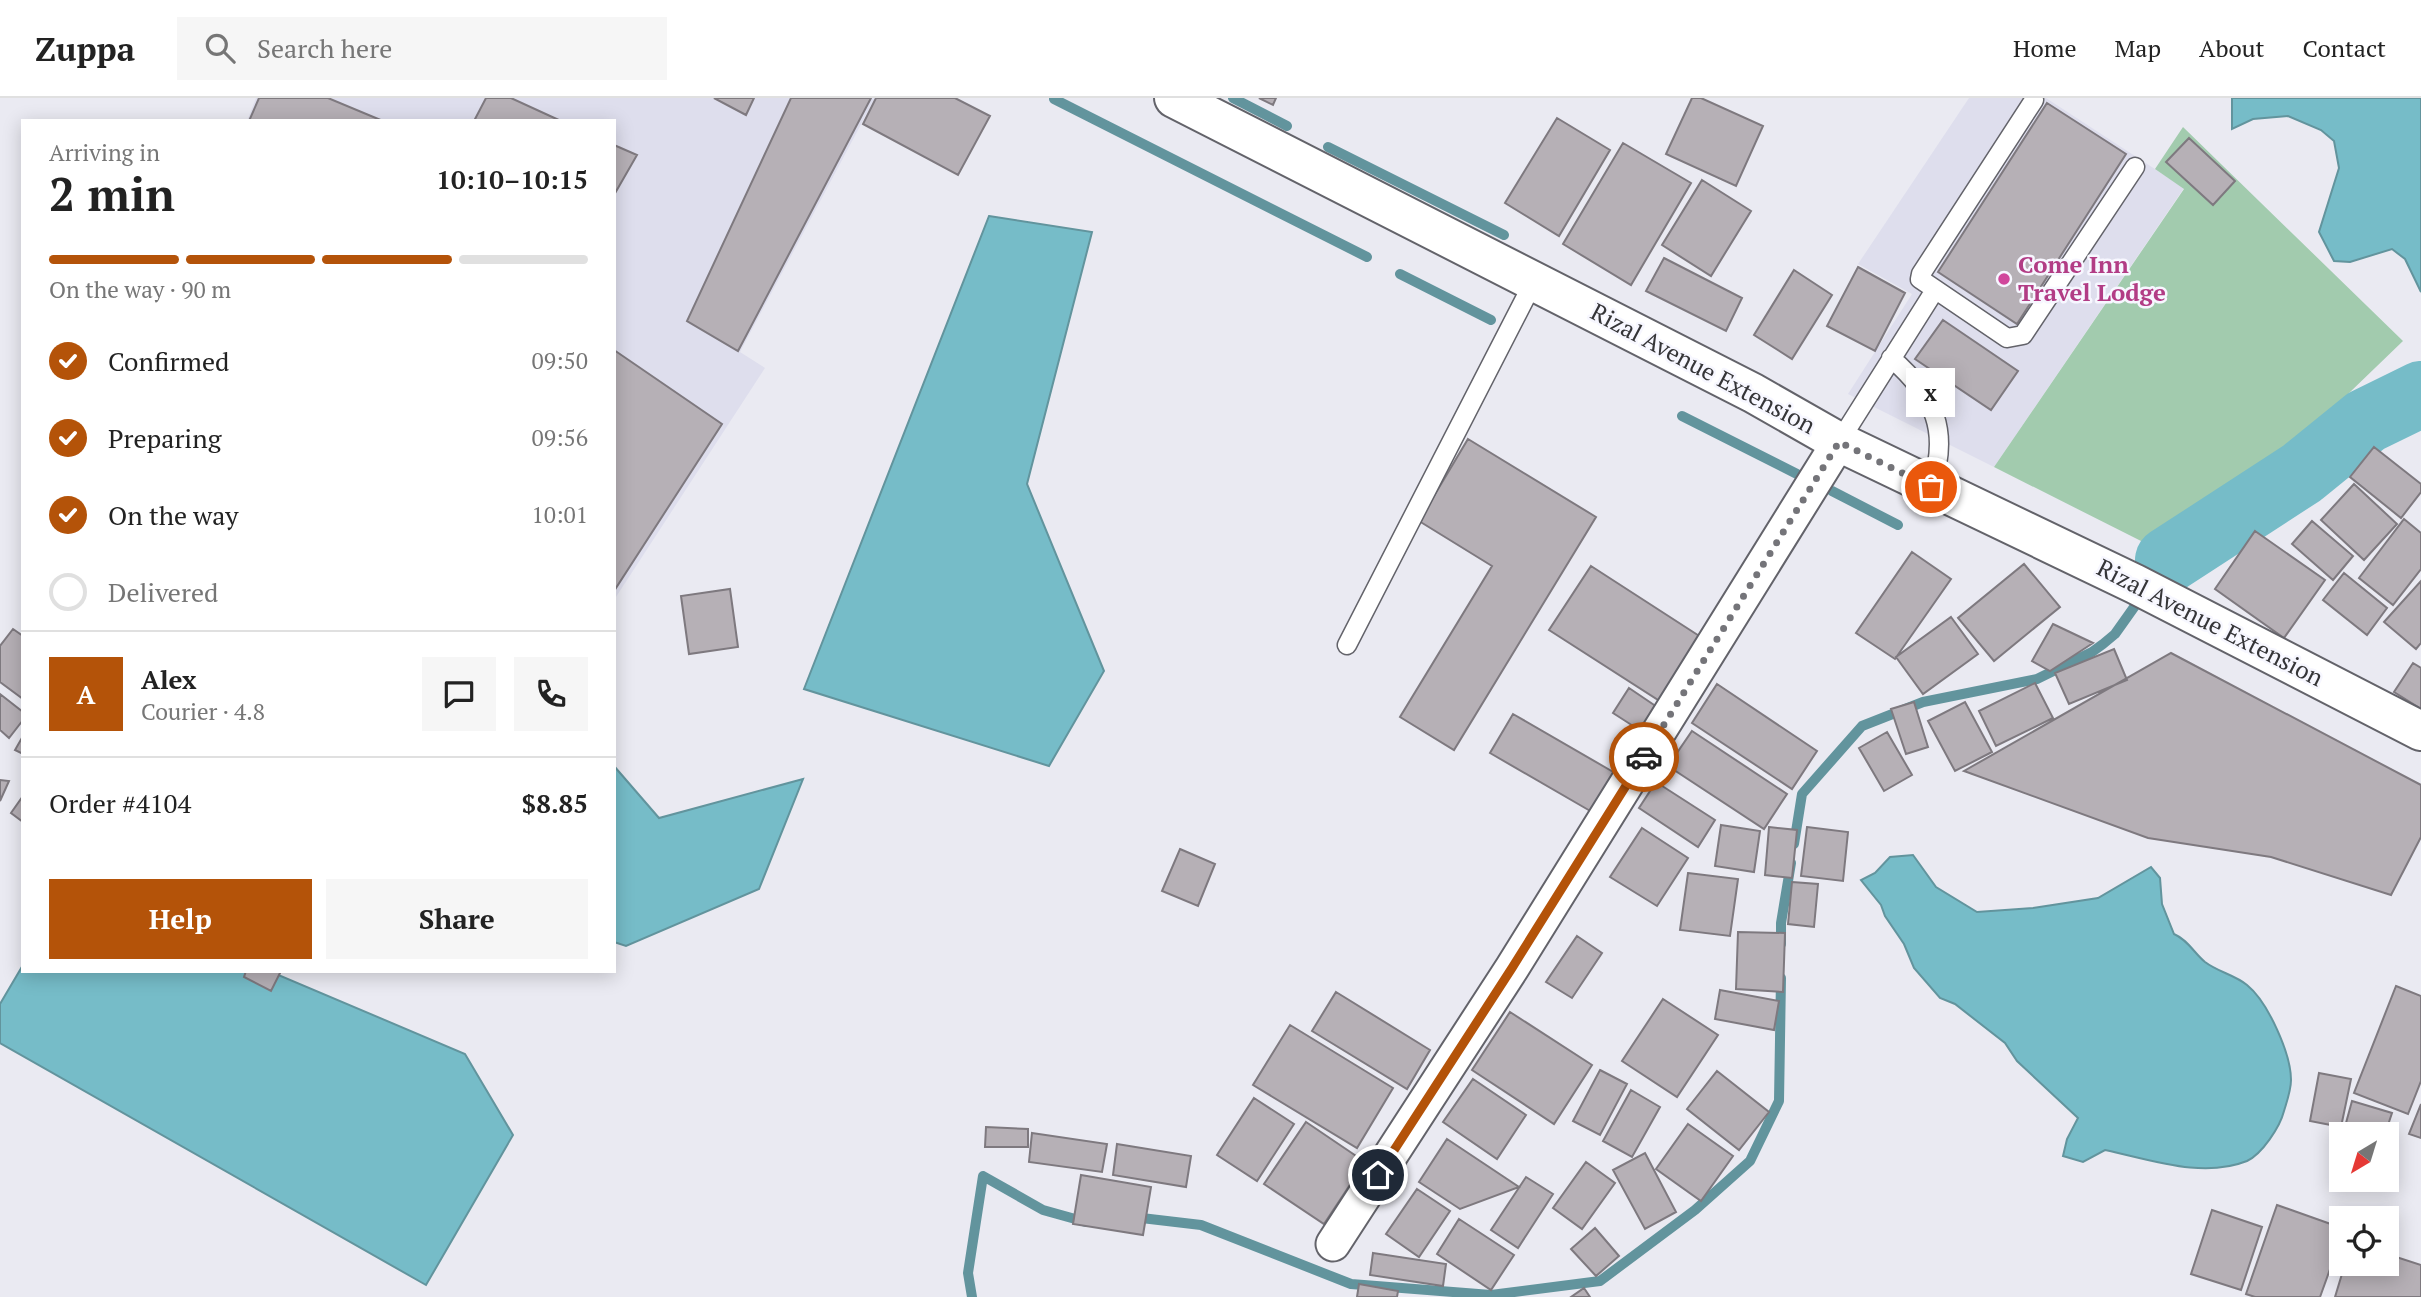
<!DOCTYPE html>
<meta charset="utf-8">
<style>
body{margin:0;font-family:"PT Serif",serif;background:#f6f6f6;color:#222;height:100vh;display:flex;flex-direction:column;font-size:26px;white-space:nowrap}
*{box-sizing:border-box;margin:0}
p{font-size:23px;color:#767676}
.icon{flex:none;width:38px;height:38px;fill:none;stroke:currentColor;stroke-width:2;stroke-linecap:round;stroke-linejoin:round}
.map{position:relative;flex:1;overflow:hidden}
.side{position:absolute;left:21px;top:21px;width:595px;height:854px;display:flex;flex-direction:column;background:#fff;border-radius:0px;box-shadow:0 4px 18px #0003}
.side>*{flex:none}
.needle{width:46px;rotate:218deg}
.controls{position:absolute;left:2329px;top:1024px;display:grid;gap:14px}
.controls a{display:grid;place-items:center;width:70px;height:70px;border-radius:0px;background:#fff;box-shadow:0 4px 18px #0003;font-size:35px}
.pin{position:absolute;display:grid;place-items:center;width:60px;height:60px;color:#fff;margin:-30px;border:4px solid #fff;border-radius:50%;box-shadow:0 2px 7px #0007}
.courier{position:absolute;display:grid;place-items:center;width:70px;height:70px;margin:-35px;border:5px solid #b45309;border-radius:50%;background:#fff;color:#222;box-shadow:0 2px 9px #0007}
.bubble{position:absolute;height:49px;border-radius:0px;background:#fff;box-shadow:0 4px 18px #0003;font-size:23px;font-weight:600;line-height:49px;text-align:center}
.overview em{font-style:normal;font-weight:600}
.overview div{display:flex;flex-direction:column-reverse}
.overview{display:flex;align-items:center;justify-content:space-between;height:119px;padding:0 28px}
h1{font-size:46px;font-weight:600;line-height:52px}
.bar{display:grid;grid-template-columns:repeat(4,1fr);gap:10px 7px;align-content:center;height:84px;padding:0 28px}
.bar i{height:9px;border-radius:5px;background:#e0e0e0}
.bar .active{background:#b45309}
.bar p{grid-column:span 4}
.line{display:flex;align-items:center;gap:18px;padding:0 28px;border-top:2px solid #e0e0e0}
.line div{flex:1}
.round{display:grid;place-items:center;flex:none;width:74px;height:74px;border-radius:0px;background:#f6f6f6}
ol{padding:0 28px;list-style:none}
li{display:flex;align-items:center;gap:21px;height:77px}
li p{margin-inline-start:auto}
li .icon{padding:7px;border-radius:50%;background:#b45309;color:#fff;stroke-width:4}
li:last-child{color:#767676}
li i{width:38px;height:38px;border:4px solid #e0e0e0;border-radius:50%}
.button{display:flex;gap:14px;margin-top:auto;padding:14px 28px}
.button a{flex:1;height:80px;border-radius:0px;background:#b45309;color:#fff;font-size:28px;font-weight:600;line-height:80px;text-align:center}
.button a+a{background:#f6f6f6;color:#222}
header{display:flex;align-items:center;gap:42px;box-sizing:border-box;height:98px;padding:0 35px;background:#fff;border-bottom:2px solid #e0e0e0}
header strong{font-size:33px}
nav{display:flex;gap:38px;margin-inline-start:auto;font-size:24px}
.search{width:490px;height:63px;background:#f6f6f6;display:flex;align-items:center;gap:18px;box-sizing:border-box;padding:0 24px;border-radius:0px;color:#767676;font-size:26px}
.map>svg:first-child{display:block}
.built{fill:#dedeed}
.green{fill:#a2cbae}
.water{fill:#76bcc8;stroke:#62949d;stroke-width:2}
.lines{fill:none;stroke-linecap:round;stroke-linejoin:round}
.stream{stroke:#62949d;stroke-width:10}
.river{stroke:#76bcc8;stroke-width:66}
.building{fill:#b6b0b6;stroke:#7e797f;stroke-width:2}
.service-casing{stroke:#63636a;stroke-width:21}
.minor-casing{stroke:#63636a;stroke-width:37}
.secondary-casing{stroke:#63636a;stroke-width:42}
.service{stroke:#fff;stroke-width:18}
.minor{stroke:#fff;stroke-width:33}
.secondary{stroke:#fff;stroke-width:38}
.done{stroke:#747479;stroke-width:7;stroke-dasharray:0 12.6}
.route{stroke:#b45309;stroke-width:9}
.hotel-dot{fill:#d1479c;stroke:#f7f7ff;stroke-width:2.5}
.labels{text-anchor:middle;stroke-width:5;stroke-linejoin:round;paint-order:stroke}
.hotel-label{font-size:24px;font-weight:bold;fill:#b23c85;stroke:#f7f7ff;text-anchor:start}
.street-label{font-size:24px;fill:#353538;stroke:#f7f7ff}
</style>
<header>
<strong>Zuppa</strong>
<div class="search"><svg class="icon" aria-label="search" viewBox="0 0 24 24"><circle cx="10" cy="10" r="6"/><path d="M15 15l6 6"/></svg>Search here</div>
<nav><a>Home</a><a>Map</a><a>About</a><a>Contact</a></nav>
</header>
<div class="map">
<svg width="2421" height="1199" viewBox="0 0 2421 1199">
<rect width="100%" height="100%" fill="#eaeaf2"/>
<path class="built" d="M256,0H875L740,254L765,270L614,502V23H247Z
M1969,0H2046L2184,90L1994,369L1848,296L1912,196L1858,166Z"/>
<path class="green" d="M2183,29L2403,243L2265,376L2151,448L1994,369L2184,91L2155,71Z"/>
<path class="water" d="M2232,0H2421V194L2405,161L2392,151L2350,164L2334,163L2319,134L2339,70L2334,43L2321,32L2288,18L2253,21L2232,31Z
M989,118L1092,134L1027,386L1104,573L1049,668L804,591Z
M614,668L659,720L803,681L759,791L626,848L614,844Z
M1913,757L1936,789L1977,814L2033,810L2098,800L2151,769L2160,780L2162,806L2174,836C2188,842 2194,855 2205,864C2218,874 2235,877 2247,887C2268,904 2291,956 2291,982C2291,992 2287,1003 2284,1013C2280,1029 2262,1056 2247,1063C2202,1081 2149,1061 2105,1052L2083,1064L2063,1058L2067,1041L2078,1020L2017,963L2005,945L1955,906L1940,900L1914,870L1904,846L1885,818L1881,807L1861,782L1875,775L1890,759Z
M23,867V873H269L465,956L513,1037L426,1187L0,945V906Z"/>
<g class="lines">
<path class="stream" d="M1233,0L1287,28
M1054,1L1367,159
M1328,49L1504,137
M1400,176L1491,222
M1682,318L1797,376
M1832,393L1898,427
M2152,485L2168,462
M1794,746L1802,696L1862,628L1923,604L2037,581L2092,554L2103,546L2115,536L2142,498
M1781,846V825L1791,765
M1133,1119L1201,1127L1351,1186L1491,1197L1600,1183L1695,1112L1750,1063L1779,1003L1781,880
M972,1199L968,1175L983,1078L1043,1112L1086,1124"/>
<path class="river" d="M2168,462L2302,375L2366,323L2421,296"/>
</g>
<path class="building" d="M259,0H328L383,23H249Z
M486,0H511L561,23H474Z
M714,0H754L746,17Z
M791,0H871L738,253L687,223Z
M876,0H955L990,18L958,77L863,26Z
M1259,0H1276L1273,7Z
M1692,0H1701L1763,28L1736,88L1666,56Z
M2047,5L2126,56L2017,226L1938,174Z
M1557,20L1610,52L1559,138L1505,105Z
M2189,40L2235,83L2213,107L2166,64Z
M1623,45L1691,85L1631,187L1563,146Z
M614,47L637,57L614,97Z
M1702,82L1751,113L1711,178L1662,147Z
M1664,160L1742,200L1726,233L1646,193Z
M1858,169L1905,195L1875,253L1827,228Z
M1794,172L1832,197L1792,261L1754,237Z
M1943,222L2018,273L1991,312L1915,261Z
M614,252L722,326L614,493Z
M1468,341L1596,419L1454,652L1400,619L1492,468L1419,423Z
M2374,349L2421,386V394L2401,420L2350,379Z
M2354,386L2397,426L2364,462L2321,422Z
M2404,421L2421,435V471L2393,507L2359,480Z
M2312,423L2353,458L2333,482L2292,446Z
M2255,433L2325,482L2284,540L2215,491Z
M1912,454L1951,481L1895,561L1856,535Z
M2024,466L2060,509L1994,563L1958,520Z
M1591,468L1707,543L1666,607L1549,532Z
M2344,475L2387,510L2367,537L2323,502Z
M2421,483V545L2416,551L2384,524Z
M730,491L738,549L689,556L681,498Z
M1951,519L1978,556L1923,596L1896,559Z
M2053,526L2093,545L2050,573L2032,563Z
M13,531L23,538V601L0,584V548Z
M2114,551L2127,582L2069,606L2055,575Z
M2171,555L2421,687V739L2391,797L2271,759L2148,740L1964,673Z
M2413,565L2421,570V611L2394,594Z
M2035,585L2053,620L1996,648L1979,613Z
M1717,586L1817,653L1792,691L1692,625Z
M1629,590L1660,611L1644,635L1613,615Z
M0,596L23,614V622L9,640L0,632Z
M1914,604L1928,649L1906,656L1891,611Z
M1965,604L1992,654L1955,673L1928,623Z
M1513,616L1615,675L1592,714L1490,655Z
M1692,633L1787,696L1764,731L1668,668Z
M1887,634L1912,677L1884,693L1859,650Z
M23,638V656L15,652Z
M0,682L9,683L0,703Z
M1656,684L1715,722L1698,749L1639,710Z
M23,698V724L11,715Z
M1721,727L1760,733L1754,774L1715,768Z
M1769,729L1797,732L1792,780L1765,777Z
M1807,729L1848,734L1843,783L1801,778Z
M1642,730L1688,760L1657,808L1610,779Z
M1180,751L1215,766L1198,808L1162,793Z
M1688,775L1738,781L1730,838L1680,832Z
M1792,784L1818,786L1814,829L1788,826Z
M1738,834L1785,835L1783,894L1736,891Z
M1577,838L1602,855L1572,900L1546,884Z
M246,873H281L271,893L244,879Z
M2396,888L2421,898V983L2408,1016L2354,995Z
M1720,892L1779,903L1774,932L1715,921Z
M1336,894L1430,952L1407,991L1312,933Z
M1663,901L1718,937L1677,999L1622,963Z
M1510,914L1592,967L1554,1026L1472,972Z
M1290,927L1393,990L1357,1050L1253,987Z
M1600,972L1627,986L1600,1037L1573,1023Z
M1717,973L1769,1014L1739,1052L1687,1011Z
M2319,975L2351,981L2341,1029L2310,1023Z
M1473,981L1526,1017L1497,1061L1443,1024Z
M1631,992L1660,1009L1632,1059L1603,1043Z
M1254,1000L1294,1026L1257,1083L1217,1057Z
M2352,1003L2392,1015L2385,1036H2343Z
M2421,1006V1040L2409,1036Z
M1306,1024L1365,1064L1324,1126L1264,1086Z
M1688,1026L1733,1058L1701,1103L1656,1071Z
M986,1029L1028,1031V1049H985Z
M1032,1035L1107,1046L1102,1074L1029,1064Z
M1447,1041L1519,1089L1460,1111L1419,1084Z
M1117,1046L1191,1058L1186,1089L1113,1077Z
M1645,1055L1676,1114L1645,1131L1613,1072Z
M1586,1064L1615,1085L1582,1131L1553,1110Z
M1081,1077L1151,1089L1143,1137L1073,1126Z
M1526,1079L1553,1096L1518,1150L1491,1132Z
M1417,1091L1450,1113L1419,1159L1386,1136Z
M2277,1107L2342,1130V1138L2320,1199H2255L2246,1196Z
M2212,1112L2262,1129L2241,1192L2191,1176Z
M1459,1121L1514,1157L1491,1192L1437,1156Z
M1595,1130L1619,1158L1596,1178L1571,1151Z
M1373,1155L1446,1166L1443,1188L1370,1177Z
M2387,1156L2421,1167V1199H2335L2345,1166H2387Z
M1359,1186L1398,1193L1397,1199H1357Z
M1584,1190L1590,1199H1571Z"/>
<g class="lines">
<defs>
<path id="service" d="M2034,2L1921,176L1920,181L2007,240L2023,237L2135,69
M1891,260C1935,298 1950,334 1931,389
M1839,344L1935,192
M1347,547L1534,183"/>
<path id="minor" d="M1333,1146L1512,870L1839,344"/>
<path id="secondary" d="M1174,0L1753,295L1839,344L2135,486L2421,633"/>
</defs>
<use href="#service" class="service-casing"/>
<use href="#minor" class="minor-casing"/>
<use href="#secondary" class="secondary-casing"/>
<use href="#service" class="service"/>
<use href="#minor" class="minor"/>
<use href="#secondary" class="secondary"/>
</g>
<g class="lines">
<path class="done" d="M1644,659L1839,344L1931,389"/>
<path class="route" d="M1378,1077L1512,870L1644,659"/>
</g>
<circle class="hotel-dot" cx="2004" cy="181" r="7"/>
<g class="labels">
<g class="hotel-label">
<text x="2018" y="175">Come Inn<tspan x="2018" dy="28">Travel Lodge</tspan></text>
</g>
<g class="street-label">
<text transform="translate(1703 271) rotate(28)" y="8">Rizal Avenue Extension</text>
<text transform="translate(2210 525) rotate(27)" y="8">Rizal Avenue Extension</text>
</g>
</g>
</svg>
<div class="controls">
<a><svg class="needle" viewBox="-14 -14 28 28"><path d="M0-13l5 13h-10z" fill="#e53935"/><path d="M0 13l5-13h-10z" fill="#767676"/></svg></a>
<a><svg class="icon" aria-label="locate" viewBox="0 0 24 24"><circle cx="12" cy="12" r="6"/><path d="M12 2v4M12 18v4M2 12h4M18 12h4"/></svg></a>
</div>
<div class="pin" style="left:1931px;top:389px;background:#ea580c"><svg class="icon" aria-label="bag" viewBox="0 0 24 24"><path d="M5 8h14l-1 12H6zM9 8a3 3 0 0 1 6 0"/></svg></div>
<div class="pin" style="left:1378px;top:1077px;background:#1f2937"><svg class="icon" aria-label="home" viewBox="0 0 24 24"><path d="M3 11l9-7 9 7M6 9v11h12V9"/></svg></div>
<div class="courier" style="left:1644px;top:659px"><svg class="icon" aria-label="car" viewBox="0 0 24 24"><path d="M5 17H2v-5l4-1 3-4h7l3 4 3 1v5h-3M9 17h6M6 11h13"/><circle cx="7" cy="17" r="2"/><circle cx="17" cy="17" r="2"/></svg></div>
<div class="bubble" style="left:1906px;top:270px;width:49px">x</div>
<section class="side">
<div class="overview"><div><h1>2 min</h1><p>Arriving in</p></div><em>10:10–10:15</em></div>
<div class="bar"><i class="active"></i><i class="active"></i><i class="active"></i><i></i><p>On the way · 90 m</p></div>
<ol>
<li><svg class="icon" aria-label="check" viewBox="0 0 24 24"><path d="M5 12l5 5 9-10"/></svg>Confirmed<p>09:50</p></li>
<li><svg class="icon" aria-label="check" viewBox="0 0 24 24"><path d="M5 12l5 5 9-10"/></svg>Preparing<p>09:56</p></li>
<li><svg class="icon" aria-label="check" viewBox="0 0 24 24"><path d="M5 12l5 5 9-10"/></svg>On the way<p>10:01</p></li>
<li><i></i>Delivered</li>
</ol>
<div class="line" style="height:126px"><b class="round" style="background:#b45309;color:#fff">A</b><div><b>Alex</b><p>Courier · 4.8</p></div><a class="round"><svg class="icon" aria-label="chat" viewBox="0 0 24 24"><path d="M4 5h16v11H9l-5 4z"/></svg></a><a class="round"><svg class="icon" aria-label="phone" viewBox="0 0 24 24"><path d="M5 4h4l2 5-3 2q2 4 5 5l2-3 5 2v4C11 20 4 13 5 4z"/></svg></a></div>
<div class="line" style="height:91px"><div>Order #4104</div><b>$8.85</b></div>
<div class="button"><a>Help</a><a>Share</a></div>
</section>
</div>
